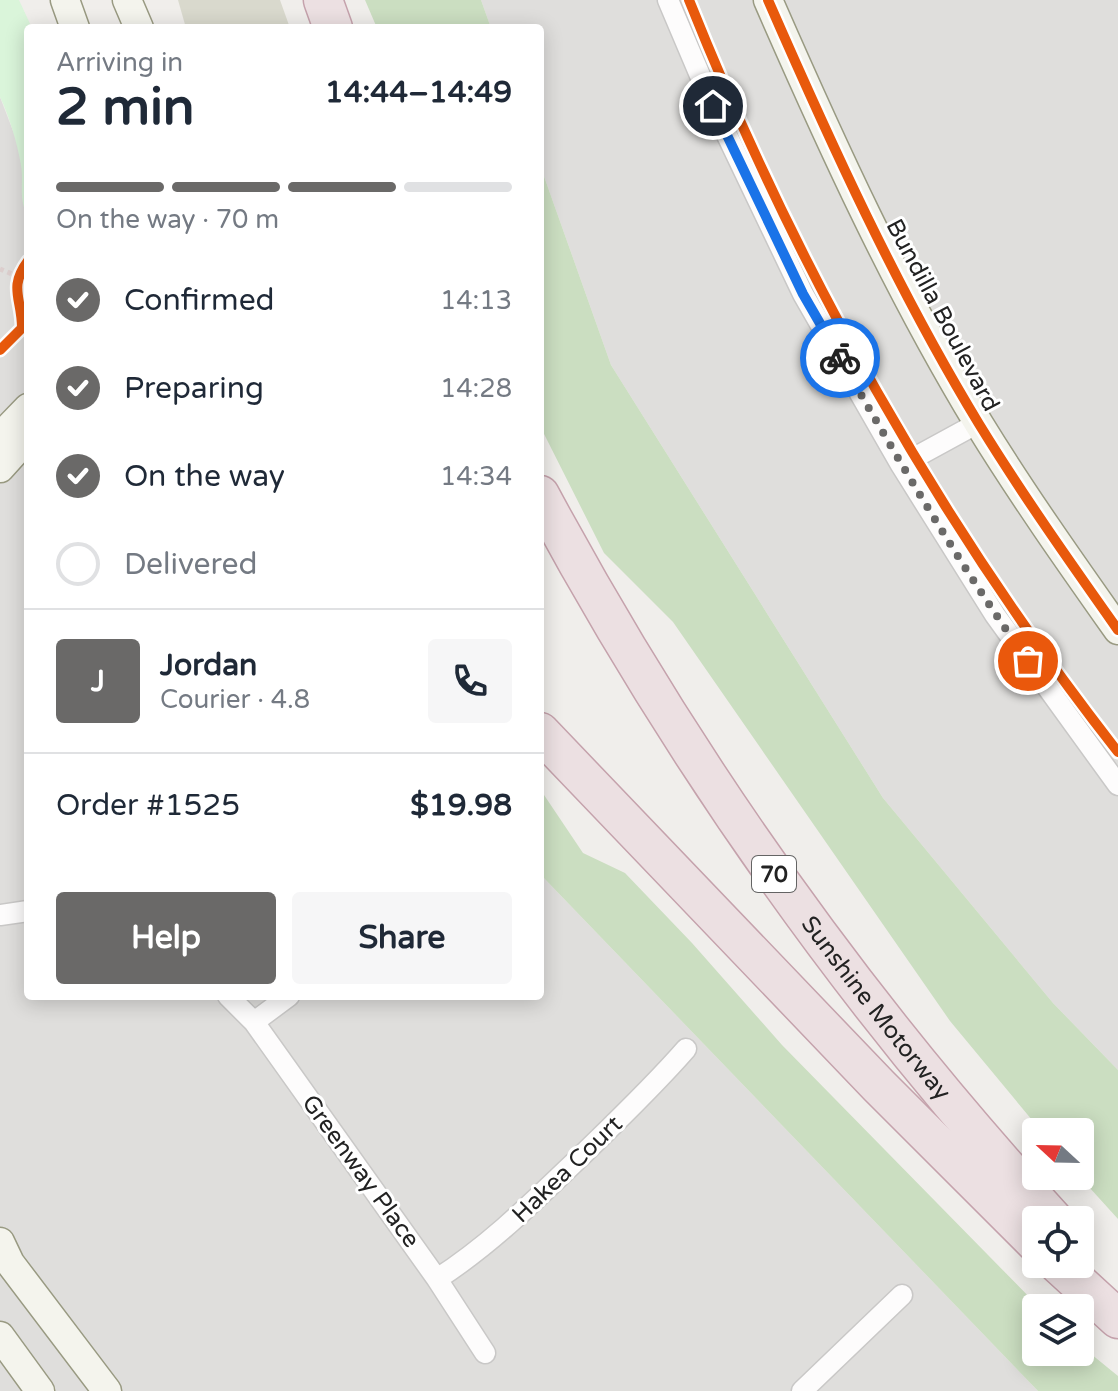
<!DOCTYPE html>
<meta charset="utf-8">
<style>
body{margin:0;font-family:"Varela Round",sans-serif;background:#f6f6f7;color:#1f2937;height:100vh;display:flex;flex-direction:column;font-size:30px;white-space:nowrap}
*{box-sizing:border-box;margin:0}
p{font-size:26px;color:#747a83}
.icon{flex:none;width:44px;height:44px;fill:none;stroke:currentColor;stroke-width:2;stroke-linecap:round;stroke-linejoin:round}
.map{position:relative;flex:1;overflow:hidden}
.details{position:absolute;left:24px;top:24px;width:520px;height:976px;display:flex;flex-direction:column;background:#fff;border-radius:8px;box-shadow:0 4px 20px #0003}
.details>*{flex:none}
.needle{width:52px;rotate:292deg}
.controls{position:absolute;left:1022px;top:1118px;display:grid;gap:16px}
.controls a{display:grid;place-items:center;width:72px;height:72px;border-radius:8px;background:#fff;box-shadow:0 4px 20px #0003;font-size:40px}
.pin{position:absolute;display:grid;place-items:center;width:68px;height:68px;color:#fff;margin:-34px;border:4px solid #fff;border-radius:50%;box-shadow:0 2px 8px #0007}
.courier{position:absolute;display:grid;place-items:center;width:80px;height:80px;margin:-40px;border:6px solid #1a73e8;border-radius:50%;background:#fff;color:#222;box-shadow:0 2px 10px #0007}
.overview em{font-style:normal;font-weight:700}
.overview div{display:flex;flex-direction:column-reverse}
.overview{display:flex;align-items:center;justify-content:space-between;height:136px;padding:0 32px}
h1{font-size:52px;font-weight:700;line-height:60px}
.bar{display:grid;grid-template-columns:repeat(4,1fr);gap:12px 8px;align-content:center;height:96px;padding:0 32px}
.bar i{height:10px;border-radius:6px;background:#e0e1e3}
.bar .selected{background:#6a6968}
.bar p{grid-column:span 4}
.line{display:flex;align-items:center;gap:20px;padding:0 32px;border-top:2px solid #e0e1e3}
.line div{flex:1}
.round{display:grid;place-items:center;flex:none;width:84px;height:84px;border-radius:8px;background:#f6f6f7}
ol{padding:0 32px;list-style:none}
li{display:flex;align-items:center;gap:24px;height:88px}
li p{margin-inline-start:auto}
li .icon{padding:8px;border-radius:50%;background:#6a6968;color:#fff;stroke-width:4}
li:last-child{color:#747a83}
li i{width:44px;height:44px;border:4px solid #e0e1e3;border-radius:50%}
.primary-button{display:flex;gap:16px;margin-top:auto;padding:16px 32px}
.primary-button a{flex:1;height:92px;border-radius:8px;background:#6a6968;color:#fff;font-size:32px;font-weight:700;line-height:92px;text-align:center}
.primary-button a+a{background:#f6f6f7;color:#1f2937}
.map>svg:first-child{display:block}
.residential{fill:#dfdedc}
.construction{fill:#d9d9cd}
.forest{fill:#cbdec1}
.park{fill:#daf5da}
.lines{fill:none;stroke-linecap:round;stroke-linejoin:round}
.street-casing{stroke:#c9c8c7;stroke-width:23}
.secondary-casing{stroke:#999a82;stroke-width:31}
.highway-casing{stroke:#c5a2ac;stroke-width:41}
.path{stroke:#dccecd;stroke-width:5;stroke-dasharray:4 4;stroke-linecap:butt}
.street{stroke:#fdfcfc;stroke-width:20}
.secondary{stroke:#f4f4ed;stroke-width:28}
.highway{stroke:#ece0e2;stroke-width:38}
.cycleway-casing{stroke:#fff;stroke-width:15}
.cycleway{stroke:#e8590c;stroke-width:10}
.done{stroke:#6a6968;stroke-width:8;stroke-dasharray:0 14.4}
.route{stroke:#1a73e8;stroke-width:10}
.labels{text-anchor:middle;stroke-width:6;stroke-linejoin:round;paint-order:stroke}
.shield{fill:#fff;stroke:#646464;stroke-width:2}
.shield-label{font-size:22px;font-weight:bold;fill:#222}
.street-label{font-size:24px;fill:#222;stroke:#fff}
</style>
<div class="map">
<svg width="1118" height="1391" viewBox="0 0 1118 1391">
<rect width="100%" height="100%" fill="#f0eeeb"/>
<path class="residential" d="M481,0H1118V1070L1053,1003L883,798L611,365L540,165V28H491Z
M0,97L28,170V996H540V874L1038,1391H0Z"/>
<path class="construction" d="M178,0H280L290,28H186Z"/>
<path class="forest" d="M365,0H481L491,28H377Z
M540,165L611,365L883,798L1053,1003L1118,1070V1219L1079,1176L1080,1132H1042L950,1021L673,622L604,553L540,426Z
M540,789L583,853L625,873L692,943L782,1045L1040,1308H1036V1352H1080V1345L1118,1376V1391H1038L540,874Z"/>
<path class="park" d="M0,0H19L32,28H28V215C18,201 24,182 21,165C17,143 10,118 0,97Z"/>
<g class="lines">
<defs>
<path id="street" d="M668,0L713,106L803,294L901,465L995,615L1118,785
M901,465L978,423
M0,915L28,911
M228,996L254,1022L437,1279L485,1353
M254,1022L289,996
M437,1279C490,1245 533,1202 578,1159C615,1123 652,1088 686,1049
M802,1391L902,1295"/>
<path id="secondary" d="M65,0L75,28
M127,0L139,28
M768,0C831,144 897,289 979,424C1022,494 1070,562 1118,630
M0,437L28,408
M0,468L28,437
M0,1242L10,1263L107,1391
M0,1336L40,1391"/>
<g id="highway">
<path d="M323,0L333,28"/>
<path id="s1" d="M540,495C681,757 853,1001 1054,1220"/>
<path d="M540,732L879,1086L1036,1243"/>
<path d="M1058,1264L1118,1319"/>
</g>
</defs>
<use href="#street" class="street-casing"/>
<use href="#secondary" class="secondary-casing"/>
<use href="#highway" class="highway-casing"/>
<path class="path" d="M0,269L17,276"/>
<use href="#street" class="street"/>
<use href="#secondary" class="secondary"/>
<use href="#highway" class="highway"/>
<defs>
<path id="cycleway" d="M689,0C796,268 940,525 1118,752
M768,0C831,144 897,289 979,424C1022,494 1070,562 1118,630
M0,350L22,328C22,298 8,288 28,261"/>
</defs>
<use href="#cycleway" class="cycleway-casing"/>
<use href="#cycleway" class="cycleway"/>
</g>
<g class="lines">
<path class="done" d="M840,358C899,461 959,564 1028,661"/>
<path class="route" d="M713,106L803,294L840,358"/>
</g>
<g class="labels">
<rect class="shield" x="752" y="856" width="44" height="36" rx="6"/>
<g class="shield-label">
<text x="774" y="882">70</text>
</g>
<g class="street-label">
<text transform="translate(943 315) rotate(62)" y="8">Bundilla Boulevard</text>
<text dy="8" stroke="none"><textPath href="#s1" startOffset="614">Sunshine Motorway</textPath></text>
<text transform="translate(567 1169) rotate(-44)" y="8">Hakea Court</text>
<text transform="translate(361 1171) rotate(54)" y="8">Greenway Place</text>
</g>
</g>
</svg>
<div class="controls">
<a><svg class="needle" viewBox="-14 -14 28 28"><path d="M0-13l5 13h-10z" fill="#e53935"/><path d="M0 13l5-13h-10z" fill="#747a83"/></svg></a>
<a><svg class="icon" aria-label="locate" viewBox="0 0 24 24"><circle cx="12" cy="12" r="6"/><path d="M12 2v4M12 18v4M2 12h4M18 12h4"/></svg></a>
<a><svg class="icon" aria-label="layers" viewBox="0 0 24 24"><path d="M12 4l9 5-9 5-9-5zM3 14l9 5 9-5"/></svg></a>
</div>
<div class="pin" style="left:1028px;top:661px;background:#ea580c"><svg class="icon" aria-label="bag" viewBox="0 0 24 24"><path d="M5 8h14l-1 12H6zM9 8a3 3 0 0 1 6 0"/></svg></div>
<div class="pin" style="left:713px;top:106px;background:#1f2937"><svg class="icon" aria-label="home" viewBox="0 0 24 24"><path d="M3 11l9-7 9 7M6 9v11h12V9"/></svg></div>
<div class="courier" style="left:840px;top:358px"><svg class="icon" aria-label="bike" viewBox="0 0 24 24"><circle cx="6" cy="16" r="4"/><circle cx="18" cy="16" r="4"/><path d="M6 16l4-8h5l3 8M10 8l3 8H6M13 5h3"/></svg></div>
<section class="details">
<div class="overview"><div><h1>2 min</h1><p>Arriving in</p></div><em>14:44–14:49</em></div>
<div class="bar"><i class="selected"></i><i class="selected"></i><i class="selected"></i><i></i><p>On the way · 70 m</p></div>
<ol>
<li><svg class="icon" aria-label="check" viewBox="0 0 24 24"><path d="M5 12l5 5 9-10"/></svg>Confirmed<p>14:13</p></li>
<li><svg class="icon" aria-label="check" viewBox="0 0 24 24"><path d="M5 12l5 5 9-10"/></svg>Preparing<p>14:28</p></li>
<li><svg class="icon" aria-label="check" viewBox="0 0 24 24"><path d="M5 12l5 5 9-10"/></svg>On the way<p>14:34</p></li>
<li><i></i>Delivered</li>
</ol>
<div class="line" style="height:144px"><b class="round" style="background:#6a6968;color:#fff">J</b><div><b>Jordan</b><p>Courier · 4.8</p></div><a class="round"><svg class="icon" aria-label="phone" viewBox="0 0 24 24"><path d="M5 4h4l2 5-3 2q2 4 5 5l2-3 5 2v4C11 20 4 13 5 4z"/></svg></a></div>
<div class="line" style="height:104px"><div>Order #1525</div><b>$19.98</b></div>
<div class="primary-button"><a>Help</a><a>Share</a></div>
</section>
</div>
